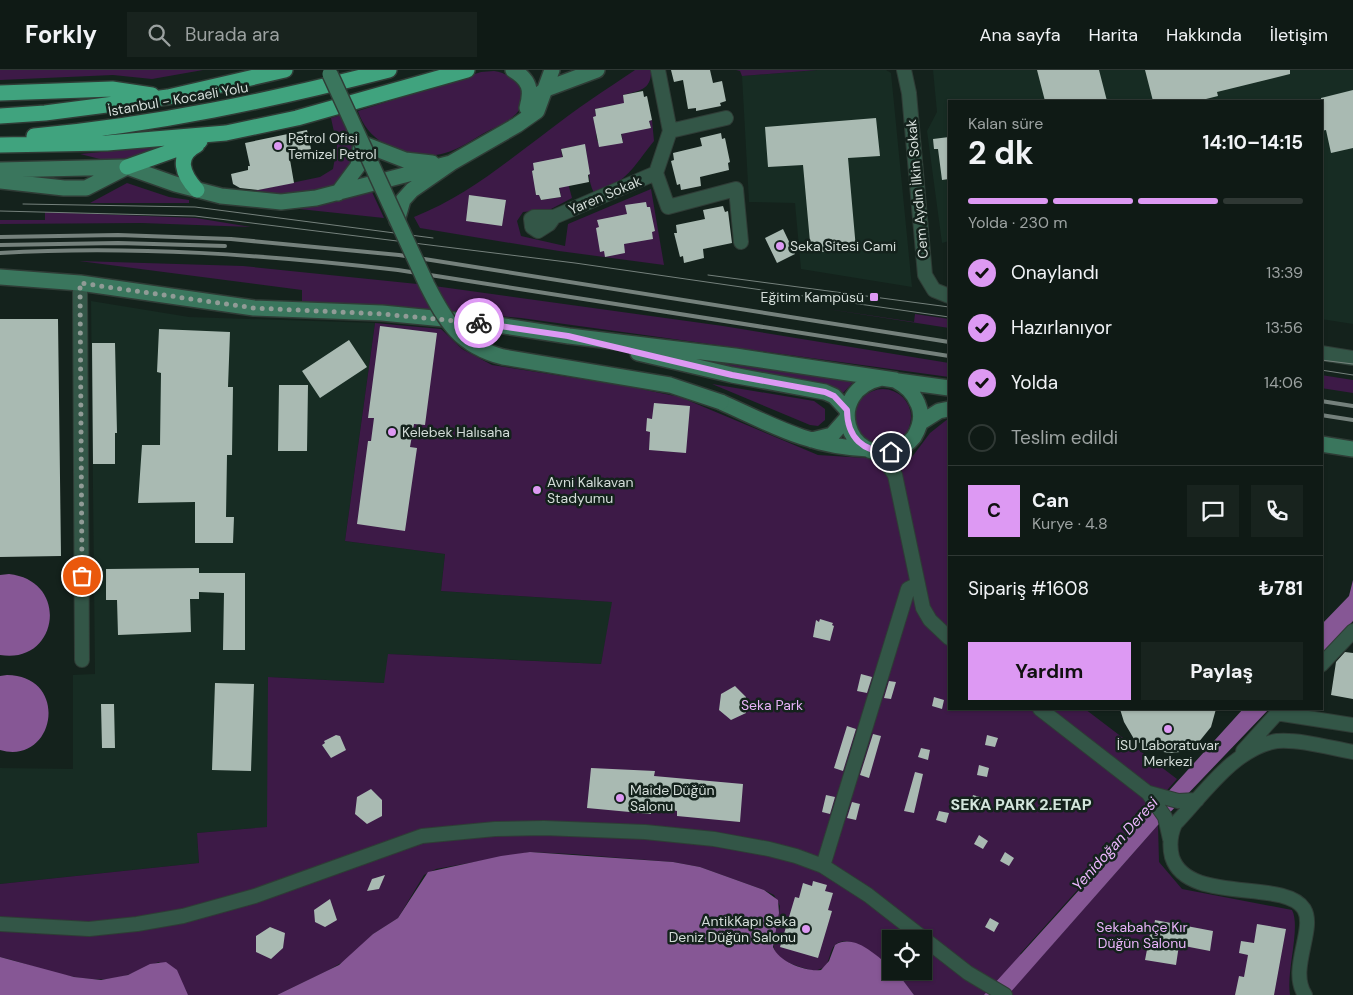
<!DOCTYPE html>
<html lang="tr">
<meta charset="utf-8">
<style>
body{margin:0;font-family:"DM Sans",sans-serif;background:#18231e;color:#f1f3f6;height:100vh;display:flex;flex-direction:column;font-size:19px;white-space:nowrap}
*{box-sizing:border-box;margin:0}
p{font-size:16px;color:#9ba1a0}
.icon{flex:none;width:28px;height:28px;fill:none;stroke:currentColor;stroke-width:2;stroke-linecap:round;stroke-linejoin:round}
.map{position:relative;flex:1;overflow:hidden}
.panel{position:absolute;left:948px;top:30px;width:375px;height:610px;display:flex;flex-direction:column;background:#0f1a15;border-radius:0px;box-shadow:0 1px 4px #0004,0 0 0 1px #2f3834}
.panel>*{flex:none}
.fabs{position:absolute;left:882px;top:860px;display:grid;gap:10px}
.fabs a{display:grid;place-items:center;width:50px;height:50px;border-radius:0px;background:#0f1a15;box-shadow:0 1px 4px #0004,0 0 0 1px #2f3834;font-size:25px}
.pin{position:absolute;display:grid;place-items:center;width:42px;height:42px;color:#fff;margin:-21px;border:2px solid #fff;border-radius:50%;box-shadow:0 1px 5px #0007}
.courier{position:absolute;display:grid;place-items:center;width:50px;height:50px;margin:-25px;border:4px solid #dd99f3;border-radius:50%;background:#fff;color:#222;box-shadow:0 1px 6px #0007}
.summary em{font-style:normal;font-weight:700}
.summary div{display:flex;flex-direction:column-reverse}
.summary{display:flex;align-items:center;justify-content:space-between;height:85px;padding:0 20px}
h1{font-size:32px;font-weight:700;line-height:38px}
.bar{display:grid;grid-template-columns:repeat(4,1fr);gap:8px 5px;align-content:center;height:60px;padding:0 20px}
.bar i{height:6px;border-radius:4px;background:#2f3834}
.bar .selected{background:#dd99f3}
.bar p{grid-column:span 4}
.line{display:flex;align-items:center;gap:12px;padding:0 20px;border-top:1px solid #2f3834}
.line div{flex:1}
.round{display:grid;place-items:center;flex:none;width:52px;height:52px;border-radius:0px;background:#18231e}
ol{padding:0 20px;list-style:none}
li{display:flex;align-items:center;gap:15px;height:55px}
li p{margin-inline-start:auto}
li .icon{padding:5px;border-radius:50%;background:#dd99f3;color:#111;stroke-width:4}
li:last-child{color:#9ba1a0}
li i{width:28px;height:28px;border:2px solid #2f3834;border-radius:50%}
.button{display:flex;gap:10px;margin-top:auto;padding:10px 20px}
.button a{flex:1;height:58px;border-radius:0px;background:#dd99f3;color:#111;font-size:20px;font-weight:700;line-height:58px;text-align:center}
.button a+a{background:#18231e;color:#f1f3f6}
header{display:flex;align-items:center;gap:30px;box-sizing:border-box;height:70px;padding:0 25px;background:#0f1a15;border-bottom:1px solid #2f3834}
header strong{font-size:24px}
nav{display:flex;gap:28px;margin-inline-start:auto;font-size:18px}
.search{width:350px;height:45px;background:#18231e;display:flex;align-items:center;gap:12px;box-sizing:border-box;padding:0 18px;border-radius:0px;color:#9ba1a0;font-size:19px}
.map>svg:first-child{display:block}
.built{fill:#172c23}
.green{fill:#3d1a47}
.water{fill:#865795}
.building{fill:#a9bab2}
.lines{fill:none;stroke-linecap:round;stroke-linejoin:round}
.street-casing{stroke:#2f3c36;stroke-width:16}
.secondary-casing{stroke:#2f3c36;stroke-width:18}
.highway-casing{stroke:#2f3c36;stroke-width:18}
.street{stroke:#335647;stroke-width:14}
.secondary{stroke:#3a765d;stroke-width:15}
.highway{stroke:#40a37e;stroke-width:15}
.tram{stroke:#75817c;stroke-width:1}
.rail{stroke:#75817c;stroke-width:4}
.secondary-bridge-casing{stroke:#2f3c36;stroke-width:18;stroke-linecap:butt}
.secondary-bridge{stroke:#3a765d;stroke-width:15}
.done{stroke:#909b96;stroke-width:5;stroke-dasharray:0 9}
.route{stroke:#dd99f3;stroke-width:6}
.poi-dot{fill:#dd99f3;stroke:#14221c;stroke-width:2}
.labels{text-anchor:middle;stroke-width:5;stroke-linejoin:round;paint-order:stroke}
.street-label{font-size:14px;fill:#d3dcd8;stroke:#14221c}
.poi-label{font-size:14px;fill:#d3dcd8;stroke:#14221c;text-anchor:start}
.park-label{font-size:14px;fill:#e8b3f9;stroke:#14221c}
.water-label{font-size:15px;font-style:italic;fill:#ecb6fd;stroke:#14221c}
.quarter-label{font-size:16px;font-weight:bold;fill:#d3e5dc;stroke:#14221c}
</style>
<header>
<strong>Forkly</strong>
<div class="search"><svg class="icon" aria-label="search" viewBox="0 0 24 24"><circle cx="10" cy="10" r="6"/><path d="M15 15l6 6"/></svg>Burada ara</div>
<nav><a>Ana sayfa</a><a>Harita</a><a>Hakkında</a><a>İletişim</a></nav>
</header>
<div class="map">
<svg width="1353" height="925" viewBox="0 0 1353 925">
<rect width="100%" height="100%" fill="#14221c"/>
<path class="built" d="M817,0H886L891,3L912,217L801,199L795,133L749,132L742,6Z
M933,0H1353V254L1321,249V31H949V171L942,173L927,61L937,42Z
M91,231L189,247L375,253L345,471L445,484L441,521L613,532L601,594L389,584L385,613L268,607V757L197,763L199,793L0,814V698L73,699V605L95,604Z"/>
<path class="green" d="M0,0H203L152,9L113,5L0,10Z
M635,0H651C652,20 639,21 623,25L625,36L615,35L595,39L599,63L596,64L597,71L623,73L621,61L651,58L649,51L652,50L654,71C633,97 627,113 594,123C587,109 591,102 584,88L587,87L586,80L583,81L581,75L561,79L563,90L532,101L538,118H535L536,125H539L541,130L561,127L559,115L568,113L572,128L551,139L523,142L517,151L521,166L565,176L568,154L651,119L664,195L559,181L420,158L414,147C465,127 504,94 548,61C576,39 605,20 635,0Z
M736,0H817L742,6L740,1Z
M494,1C514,3 533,26 516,44C508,52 496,57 486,62C473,69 460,79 445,83C412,93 368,75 358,41L481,2Z
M341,45C358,79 357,81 342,114L310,124L254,126L253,121L320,107L333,99L337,76L331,48Z
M173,75L124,95L80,84Z
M127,113L169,127L189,130V133H90Z
M372,122L384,148L290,138Z
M45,142L196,148L251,157L142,153L0,154V150H45Z
M79,191L243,196L427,215L723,256L949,293V307L521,248L415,238L302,233V220Z
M821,238L914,252L915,244L949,249V258Z
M375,253L441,259L462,279L492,295L626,316L680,327L818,385L866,388L912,387L930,363L949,348V639H1085L1177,709L1020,884L1036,893L1158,755L1159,792L1182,819L1292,840C1301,857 1286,901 1290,925H914L896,901H924V869H891V897C880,889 849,861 835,875C830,880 830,890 825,897L815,901C759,886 775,882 780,836L774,825L764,820L700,797L673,792L571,784L530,782L436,799L424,805L398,848L373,864L348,889L327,901L277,925H188L159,892C146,896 134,904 120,907C80,916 38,896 0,887V814L199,793L197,763L267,757L268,607L384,613L388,584L601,594L612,532L441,521L445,484L345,471Z
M721,293L854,311L843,323L831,315L720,296Z
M1321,305L1353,310V323L1321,318Z
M712,314L814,331L825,339V350L818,356L810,355Z
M855 347a28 28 0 1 1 56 0a28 28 0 1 1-56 0Z"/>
<path class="water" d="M9,504C71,511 58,595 0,585V505Z
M1353,510V551L1321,584V555L1349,526Z
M7,605C71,606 55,696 0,680V606Z
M1243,639H1269L1158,755L1008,925H984Z
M530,782L673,792L700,797L764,820L778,830L779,843L773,877C779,892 806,902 821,900L829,891L835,875C855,863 876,886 891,897V901H896L914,925H277L339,895L373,864L398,848L428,802L501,786Z
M0,887L74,907L101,910L128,905L150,894L166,892L177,900L188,925H0Z"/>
<path class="building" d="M671,0H710L713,13L722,11L726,31L720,33L721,36L696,41V38L688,39L683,10L674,12Z
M1037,0H1099L1107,31H1045Z
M1145,0H1290V4L1217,22L1218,26L1206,29L1207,31H1153Z
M1353,20V78L1331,83L1326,60L1321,61V28Z
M643,21L644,27L647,26L652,50L649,51L651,58L621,64L623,73L599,77L593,47L596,46L595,39L624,33L623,25Z
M876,48L880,86L848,88L856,179L811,183L803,95L768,97L765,57Z
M307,60L311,79L289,84L294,113L258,120L240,118L233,114L231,104L248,100V96H250L245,73Z
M721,63L722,69L725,68L730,92L728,93L729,100L700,107L701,116L681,120L680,114L677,115L671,91L674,90L673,83L702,76L700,68Z
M949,67V109L942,110L938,79H934L933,69Z
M585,74L590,104L588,105L589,112L559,118L561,127L541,130L539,125H536L532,101L534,100L533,93L563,87L561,79Z
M469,125L506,130L502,156L466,151Z
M646,132L647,137H650L655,161L652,162L653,169L624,174L625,183L605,187L604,181L600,182L596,158L599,157L597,150L627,144L625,135Z
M723,136L725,142L728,141L732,173L703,179L704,188L684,193L683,186L680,187L674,163H677L676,155L705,149L703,140Z
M783,159L795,184L777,193L765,168Z
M0,249H58L61,486L0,487Z
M380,256L437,263L425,355L414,354L410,377L417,378L405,461L357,454L368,371H371L374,348H368Z
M159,259L230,262L228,317H233L232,385H227L226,447H234L233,473H195V432L138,433L142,375H160L161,303L157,302Z
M349,270L367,297L320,328L302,301Z
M92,273H115L117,363H115V394H93Z
M279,315H308L307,381H278Z
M654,333L690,336L686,383L649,380L650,362L646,361L647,348L652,349Z
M199,498V503H245V580H223L224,523L199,522V529H190L191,562L118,565L117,530H106V499Z
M820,549L833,553L832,555L834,556L830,571L813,567L816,550L819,552Z
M1345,582L1353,583V629L1331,625L1336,592Z
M861,604L872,607L867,623L857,621Z
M889,611L896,612L891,629L884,628Z
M215,613L254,614L251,701L212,700Z
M735,616L746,627V643L731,650L719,640L721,624Z
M934,627L944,630L942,639L932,636Z
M101,634H114L115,678H102Z
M1120,639H1216L1211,657L1198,673L1180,682L1170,683L1150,680L1134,669L1124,652Z
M847,656L856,659L843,701L834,698Z
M873,664L881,666L869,708L860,705Z
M336,665L340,666L346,680L331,688L322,675L325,673L324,671Z
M987,665L998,668L995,677L985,675Z
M921,678L930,680L928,690L918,687Z
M979,695L989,698L987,707L977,705Z
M591,698L655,701L654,706L743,714L740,752L677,746V741L651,736V744L587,738Z
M915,702L923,704L914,743L904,741Z
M371,719L382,730V746L367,754L355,744L357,727Z
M826,725L835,727L830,744L822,742Z
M973,725L983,728L980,737L970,735Z
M852,732L860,734L856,750L847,748Z
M939,741L949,743L946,753L936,750Z
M979,765L988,771L983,779L974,774Z
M1005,782L1014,788L1009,796L1000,791Z
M385,805L379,819L367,821L372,809Z
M813,811L827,815L825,821L833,823L828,840L832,841L818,888L780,877L795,827L799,828L803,813L812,816Z
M330,829L337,850L325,857L315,852L314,840Z
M990,848L999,853L994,862L985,857Z
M1155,850L1213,861L1210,881L1179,875L1176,895L1145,890L1150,864H1153Z
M1257,854L1286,859L1274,925H1235L1239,906L1244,907L1248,885L1239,883L1241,871L1254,873Z
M270,857L285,863L283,878L271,889L256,882V866Z"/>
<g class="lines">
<defs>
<path id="street" d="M658,0L670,61L656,103L668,137L736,119L741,172
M904,0L909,23L925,205L934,220L949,226
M670,61L726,48
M554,147L549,154L538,161L532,157L531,149L534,147H554L656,103
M80,213L82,590
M1321,283L1353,288
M879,382L895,405L923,538L930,550L949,568
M1321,595L1353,561
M1040,639L1148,723L1165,747L1170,769
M1276,643L1353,655
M1243,681L1281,639
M1149,723L1178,731L1197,730
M823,796L908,519L918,514
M0,854L89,859L137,854L183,846L255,826L422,766L495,759L544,758L645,762L714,769L769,779L796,786L823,796L868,825L968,903L1005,925
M1305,925C1288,899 1316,859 1304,839C1284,808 1187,835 1172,787C1169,775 1170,765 1175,754C1203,725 1235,677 1277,671C1299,669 1331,678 1353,682"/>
<path id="secondary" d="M513,0C530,10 532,20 527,38
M528,33L546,19L597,0
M0,100L127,97L175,114L221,126L281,132L316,128L451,93
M0,111L64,118H86L127,97
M338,123L358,96L361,73L405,90L432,93
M397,151L403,130L412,120L451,93L517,55L537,41L552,0
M0,207L80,213L254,238L382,243L485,253L569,266L735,286L895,310C906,316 913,322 918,334C923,345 920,357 914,367C909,373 903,378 896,380C847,397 823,321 882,308
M638,283L732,305L825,322L834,326L847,340
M898,311L949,318
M721,332C772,355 810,377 868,379
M920,353L939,341L949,339
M812,370L832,365L847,348
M1321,374L1353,379"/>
<path id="highway" d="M0,23L112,19L152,25
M0,46L45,43L168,27L285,0
M34,66C155,55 272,30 389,0
M0,75L107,73L226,63L297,48L467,0
M127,97L200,71
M197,120C183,105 175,86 197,75"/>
</defs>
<use href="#street" class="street-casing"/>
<use href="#secondary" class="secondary-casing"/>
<use href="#highway" class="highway-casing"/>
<use href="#street" class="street"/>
<use href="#secondary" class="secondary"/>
<use href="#highway" class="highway"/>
<path class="tram" d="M23,134L195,137L433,168
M0,141L195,146L575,193L949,247
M708,205L949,237
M1321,290L1353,294
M1321,300L1353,305"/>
<path class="rail" d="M0,167L118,165L231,169L399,185L949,272
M0,175L118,173L225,176
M0,183C133,175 266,185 398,200L949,286
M1321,331L1353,336
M1321,345L1353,350"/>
<defs>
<path id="secondary-bridge" d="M330,4L427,215C446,252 460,276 503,287L670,315L721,332"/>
</defs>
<use href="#secondary-bridge" class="secondary-bridge-casing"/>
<use href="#secondary-bridge" class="secondary-bridge"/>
</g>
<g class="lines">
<path class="done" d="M82,506L80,213L254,238L382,244L479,253"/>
<path class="route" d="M479,253L568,266L732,305L825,322L834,326L847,340C847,367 863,383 891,382"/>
</g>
<g class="poi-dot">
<circle cx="278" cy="76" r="5"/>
<circle cx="780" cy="176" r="5"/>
<rect x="869" y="222" width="10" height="10" rx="2.5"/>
<circle cx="392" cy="362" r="5"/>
<circle cx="537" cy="420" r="5"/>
<circle cx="1168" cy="659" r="5"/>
<circle cx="620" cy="728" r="5"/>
<circle cx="806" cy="859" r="5"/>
</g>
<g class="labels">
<g class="street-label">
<text transform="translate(178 29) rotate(-10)" y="5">İstanbul - Kocaeli Yolu</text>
<text transform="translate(917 119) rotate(-95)" y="5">Cem Aydın İlkin Sokak</text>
<text transform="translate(605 125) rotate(-23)" y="5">Yaren Sokak</text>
</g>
<g class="poi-label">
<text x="288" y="73">Petrol Ofisi<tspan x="288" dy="16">Temizel Petrol</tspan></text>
<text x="790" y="181">Seka Sitesi Cami</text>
<text x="864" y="232" text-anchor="end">Eğitim Kampüsü</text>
<text x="402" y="367">Kelebek Halısaha</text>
<text x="547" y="417">Avni Kalkavan<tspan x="547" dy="16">Stadyumu</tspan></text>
<text x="1168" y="680" text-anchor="middle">İSU Laboratuvar<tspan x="1168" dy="16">Merkezi</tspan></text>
<text x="630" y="725">Maide Düğün<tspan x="630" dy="16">Salonu</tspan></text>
<text x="796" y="856" text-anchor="end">AntikKapı Seka<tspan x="796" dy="16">Deniz Düğün Salonu</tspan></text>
</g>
<g class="park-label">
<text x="772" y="640">Seka Park</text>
<text x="1142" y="862">Sekabahçe Kır<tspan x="1142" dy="16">Düğün Salonu</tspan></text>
</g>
<g class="water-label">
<text transform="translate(1115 774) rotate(-48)" y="5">Yenidoğan Deresi</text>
</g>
<g class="quarter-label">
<text x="1021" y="740">SEKA PARK 2.ETAP</text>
</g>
</g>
</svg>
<div class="fabs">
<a><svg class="icon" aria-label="locate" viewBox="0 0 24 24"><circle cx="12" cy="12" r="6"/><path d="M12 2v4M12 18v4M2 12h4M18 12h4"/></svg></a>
</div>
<div class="pin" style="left:82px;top:506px;background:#ea580c"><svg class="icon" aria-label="bag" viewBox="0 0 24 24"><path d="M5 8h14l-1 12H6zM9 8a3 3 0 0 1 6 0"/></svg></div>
<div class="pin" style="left:891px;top:382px;background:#1f2937"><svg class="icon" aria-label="home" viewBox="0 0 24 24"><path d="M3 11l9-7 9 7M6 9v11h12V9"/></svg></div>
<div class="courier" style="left:479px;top:253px"><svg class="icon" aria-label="bike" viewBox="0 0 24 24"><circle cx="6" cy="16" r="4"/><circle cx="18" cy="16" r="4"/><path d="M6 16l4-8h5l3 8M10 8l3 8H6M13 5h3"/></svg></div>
<section class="panel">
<div class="summary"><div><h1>2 dk</h1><p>Kalan süre</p></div><em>14:10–14:15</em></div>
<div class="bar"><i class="selected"></i><i class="selected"></i><i class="selected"></i><i></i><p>Yolda · 230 m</p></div>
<ol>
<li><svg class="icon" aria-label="check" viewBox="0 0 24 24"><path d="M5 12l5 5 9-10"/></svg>Onaylandı<p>13:39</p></li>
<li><svg class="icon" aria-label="check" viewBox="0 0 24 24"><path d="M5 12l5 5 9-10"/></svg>Hazırlanıyor<p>13:56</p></li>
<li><svg class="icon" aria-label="check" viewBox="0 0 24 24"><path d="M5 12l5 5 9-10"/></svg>Yolda<p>14:06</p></li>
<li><i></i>Teslim edildi</li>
</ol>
<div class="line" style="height:90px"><b class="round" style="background:#dd99f3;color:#111">C</b><div><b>Can</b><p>Kurye · 4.8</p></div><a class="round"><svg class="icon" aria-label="chat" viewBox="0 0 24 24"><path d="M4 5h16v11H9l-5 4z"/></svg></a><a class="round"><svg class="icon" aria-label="phone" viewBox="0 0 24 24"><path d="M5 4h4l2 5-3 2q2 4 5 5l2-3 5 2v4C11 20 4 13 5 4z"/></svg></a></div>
<div class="line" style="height:65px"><div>Sipariş #1608</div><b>₺781</b></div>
<div class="button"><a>Yardım</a><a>Paylaş</a></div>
</section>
</div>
